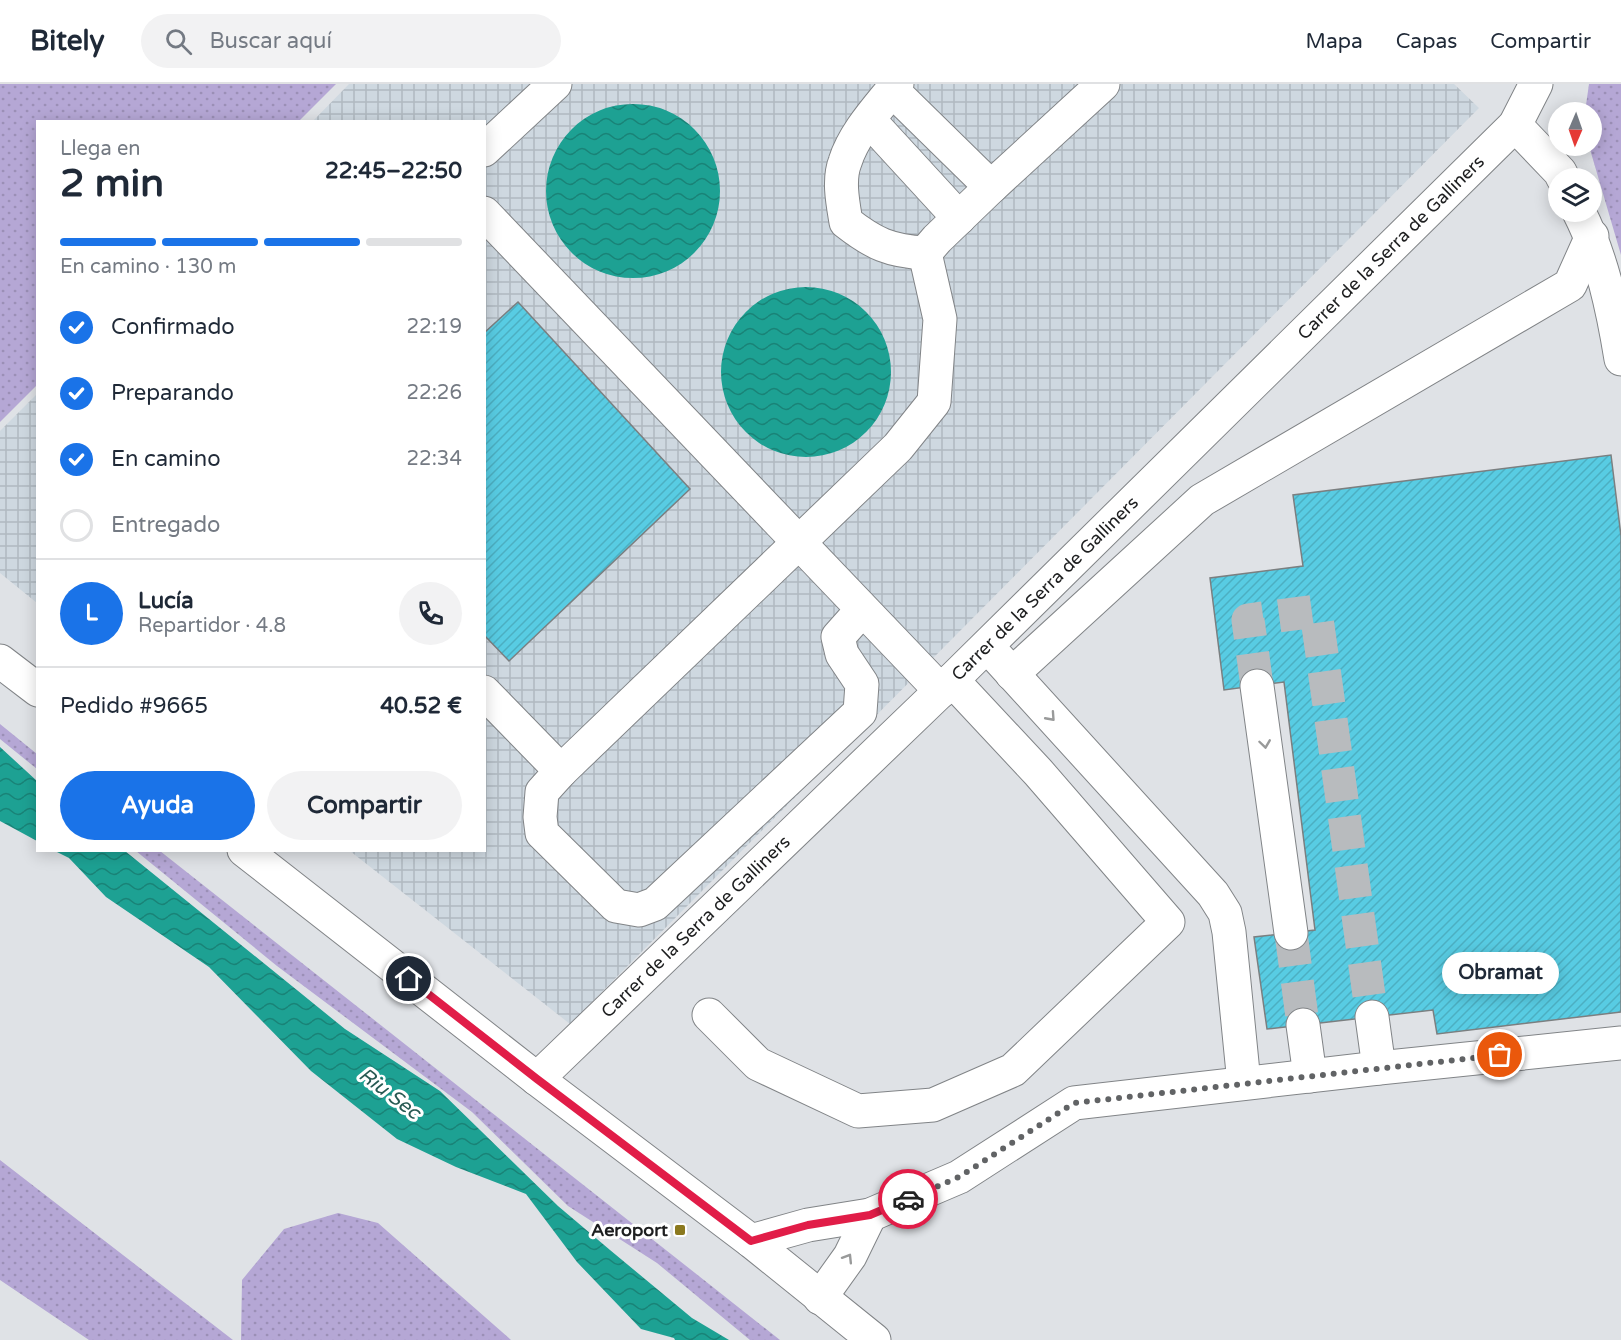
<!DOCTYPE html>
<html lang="es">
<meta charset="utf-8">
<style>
body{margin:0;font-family:"Varela Round",sans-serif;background:#f2f2f3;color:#1f2937;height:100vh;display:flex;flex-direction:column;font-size:22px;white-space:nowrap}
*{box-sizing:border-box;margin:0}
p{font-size:20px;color:#747a83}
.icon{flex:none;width:33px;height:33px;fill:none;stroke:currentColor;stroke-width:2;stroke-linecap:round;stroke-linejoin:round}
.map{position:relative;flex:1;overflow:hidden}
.drawer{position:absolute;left:36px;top:36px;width:450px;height:732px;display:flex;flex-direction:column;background:#fff;border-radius:0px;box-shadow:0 3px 15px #0003}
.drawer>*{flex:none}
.needle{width:39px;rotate:182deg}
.controls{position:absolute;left:1548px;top:18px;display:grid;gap:12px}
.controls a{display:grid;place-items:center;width:54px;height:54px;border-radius:50%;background:#fff;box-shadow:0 3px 15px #0003;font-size:30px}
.pin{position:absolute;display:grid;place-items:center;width:51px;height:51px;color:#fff;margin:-26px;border:3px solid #fff;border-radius:50%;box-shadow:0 2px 6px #0007}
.courier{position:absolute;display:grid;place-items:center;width:60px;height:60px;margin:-30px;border:4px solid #e11d48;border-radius:50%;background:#fff;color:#222;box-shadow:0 2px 8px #0007}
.bubble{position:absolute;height:42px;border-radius:21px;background:#fff;box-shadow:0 3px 15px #0003;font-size:20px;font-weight:700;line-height:42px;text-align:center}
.head em{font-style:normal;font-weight:700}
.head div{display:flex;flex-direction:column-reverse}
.head{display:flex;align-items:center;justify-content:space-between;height:102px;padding:0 24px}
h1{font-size:39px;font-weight:700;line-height:45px}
.bar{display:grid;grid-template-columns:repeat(4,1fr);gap:9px 6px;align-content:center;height:72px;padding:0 24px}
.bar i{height:8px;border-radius:4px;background:#e0e1e3}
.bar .on{background:#1a73e8}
.bar p{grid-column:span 4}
.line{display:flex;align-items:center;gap:15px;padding:0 24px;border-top:2px solid #e0e1e3}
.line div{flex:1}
.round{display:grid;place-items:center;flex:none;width:63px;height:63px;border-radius:32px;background:#f2f2f3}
ol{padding:0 24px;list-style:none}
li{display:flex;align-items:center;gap:18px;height:66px}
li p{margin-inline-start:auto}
li .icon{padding:6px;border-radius:50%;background:#1a73e8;color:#fff;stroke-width:4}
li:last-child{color:#747a83}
li i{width:33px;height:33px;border:3px solid #e0e1e3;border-radius:50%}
.cta{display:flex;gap:12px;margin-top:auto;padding:12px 24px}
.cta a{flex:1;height:69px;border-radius:36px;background:#1a73e8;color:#fff;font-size:24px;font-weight:700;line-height:69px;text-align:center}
.cta a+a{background:#f2f2f3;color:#1f2937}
header{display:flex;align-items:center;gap:36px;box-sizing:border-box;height:84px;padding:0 30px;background:#fff;border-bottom:2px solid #e0e1e3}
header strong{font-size:28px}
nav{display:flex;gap:33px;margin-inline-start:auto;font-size:21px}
.search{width:420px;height:54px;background:#f2f2f3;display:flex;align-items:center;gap:15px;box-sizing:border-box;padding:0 21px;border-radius:33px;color:#747a83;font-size:22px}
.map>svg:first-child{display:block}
.industrial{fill:url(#industrial-grid)}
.grass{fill:url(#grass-dots)}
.water{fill:url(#water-waves)}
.building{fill:url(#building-hatch);stroke:#7b7f80;stroke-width:1.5}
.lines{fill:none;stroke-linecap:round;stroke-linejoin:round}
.minor-tunnel{stroke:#b8bbbe;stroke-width:33;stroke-dasharray:33 16;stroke-linecap:butt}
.minor-casing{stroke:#818487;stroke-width:35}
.minor{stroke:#fff;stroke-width:33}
.oneway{stroke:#999a9a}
.done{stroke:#616365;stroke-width:6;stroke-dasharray:0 10.8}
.route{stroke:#e11d48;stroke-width:8}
.poi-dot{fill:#8b791f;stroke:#fff;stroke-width:2}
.labels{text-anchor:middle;stroke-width:6;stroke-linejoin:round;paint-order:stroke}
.street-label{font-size:18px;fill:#1d1e1f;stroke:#fff}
.poi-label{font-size:18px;font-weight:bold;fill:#1d1e1f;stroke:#fff;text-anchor:end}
.water-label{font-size:20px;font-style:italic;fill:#285a53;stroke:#fff}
</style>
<header>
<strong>Bitely</strong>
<div class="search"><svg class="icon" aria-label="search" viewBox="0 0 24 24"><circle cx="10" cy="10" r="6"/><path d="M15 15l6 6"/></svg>Buscar aquí</div>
<nav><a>Mapa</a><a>Capas</a><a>Compartir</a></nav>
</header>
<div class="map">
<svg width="1621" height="1256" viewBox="0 0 1621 1256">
<defs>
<pattern id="industrial-grid" width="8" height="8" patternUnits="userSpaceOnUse" patternTransform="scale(1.5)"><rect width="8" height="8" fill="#ced8e0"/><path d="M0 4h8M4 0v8" fill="none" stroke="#b0b9c0"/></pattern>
<pattern id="grass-dots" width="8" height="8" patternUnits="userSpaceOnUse" patternTransform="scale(1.5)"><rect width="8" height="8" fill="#b5a7d5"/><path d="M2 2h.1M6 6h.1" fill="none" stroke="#9b8fb6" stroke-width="1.8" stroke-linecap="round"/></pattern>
<pattern id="water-waves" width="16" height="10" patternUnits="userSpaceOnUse" patternTransform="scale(1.5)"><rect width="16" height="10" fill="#1da193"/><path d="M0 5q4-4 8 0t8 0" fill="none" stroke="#198377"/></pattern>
<pattern id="building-hatch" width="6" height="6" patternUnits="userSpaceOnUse" patternTransform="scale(1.5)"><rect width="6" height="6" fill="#58cce3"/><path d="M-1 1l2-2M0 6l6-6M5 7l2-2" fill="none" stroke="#4cafc2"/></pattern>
</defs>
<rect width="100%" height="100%" fill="#dfe2e6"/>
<path class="industrial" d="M349,0H1454L1479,24L570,940L350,767L484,766V38H312Z
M37,310V519L0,489V347Z"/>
<path class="grass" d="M0,0H336L299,37L38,38L37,301L0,338Z
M1589,0H1621V171L1589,62H1592V28H1585Z
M0,640L37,670V685L0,655Z
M136,767H160L780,1256H750L657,1179L568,1122L472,1028L277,882Z
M0,1076L233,1256H89L0,1196Z
M338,1129L378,1139L511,1256H241L242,1196L284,1145Z"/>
<path class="water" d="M546 107a87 87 0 1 1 174 0a87 87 0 1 1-174 0Z
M721 288a85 85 0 1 1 170 0a85 85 0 1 1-170 0Z
M0,663L37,697V757L0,737Z
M55,767H125L345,945L440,1007L558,1122L610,1166L692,1234L729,1256H675L674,1254L641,1245L577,1178L526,1110L456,1083L397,1055L311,987L209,883L106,813L69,774Z"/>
<path class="building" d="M518,218L690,405L509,577L484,551V249Z
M1611,371L1621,452V928L1437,950L1433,926L1267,945L1254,853L1315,846L1284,598L1224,606L1210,494L1303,482L1293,411Z"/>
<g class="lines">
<path class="minor-tunnel" d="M1257,602L1248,536L1316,527L1372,933
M1291,849L1303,941"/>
<defs>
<g id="minor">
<path d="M897,0C878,24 854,49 845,78C838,96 843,120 846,138C874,160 890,167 925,169"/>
<path d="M892,6L991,103"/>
<path d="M869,36L959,134"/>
<path d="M1515,41L1560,88L1563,94"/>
<path d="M484,66L555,0"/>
<path d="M1579,128C1602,173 1613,226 1621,275"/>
<path d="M484,129L941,607"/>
<path d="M997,573L1213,810L1225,829L1229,848L1244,999"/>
<path d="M0,577L38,606"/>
<path d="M1012,590L1202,416L1570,201L1592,152"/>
<path d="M1257,602L1291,849"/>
<path d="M484,608L561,687L898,363L934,318L940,235L925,169L937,155L991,103L1103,0"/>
<path d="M561,687L542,708L540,733L542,749L616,822L639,826L655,820L860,628L862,600L842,570L838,553L862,526"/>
<path d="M244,766L537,995L751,1157L874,1256"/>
<path d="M709,931L758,980L858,1027L933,1021L1013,986L1168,838L1038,688L952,596"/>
<path d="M1372,933L1379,984"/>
<path d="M1303,941L1310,992"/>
<path id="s1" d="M537,995L952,596L1515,41L1536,0"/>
<path d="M751,1157L808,1141L870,1131L959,1093L1074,1019L1379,984L1621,959"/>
<path d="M820,1214L850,1172L870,1131"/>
</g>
</defs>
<use href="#minor" class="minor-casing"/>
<use href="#minor" class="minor"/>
</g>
<defs><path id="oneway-chevron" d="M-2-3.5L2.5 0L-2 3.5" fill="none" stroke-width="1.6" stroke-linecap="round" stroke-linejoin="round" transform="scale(1.5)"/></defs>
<g class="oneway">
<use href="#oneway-chevron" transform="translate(1051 633) rotate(48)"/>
<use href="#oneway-chevron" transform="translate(1265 660) rotate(82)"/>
<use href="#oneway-chevron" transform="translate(848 1174) rotate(-58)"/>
</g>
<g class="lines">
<path class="done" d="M908,1115L959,1093L1074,1019L1500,971"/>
<path class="route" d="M409,895L537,995L751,1157L808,1141L870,1131L908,1115"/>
</g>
<rect class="poi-dot" x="674" y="1140" width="12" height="12" rx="3"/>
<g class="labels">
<g class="street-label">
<text dy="6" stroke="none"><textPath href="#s1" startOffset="1192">Carrer de la Serra de Galliners</textPath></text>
<text dy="6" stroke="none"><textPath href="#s1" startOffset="706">Carrer de la Serra de Galliners</textPath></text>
<text dy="6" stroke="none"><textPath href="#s1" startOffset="220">Carrer de la Serra de Galliners</textPath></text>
</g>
<g class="poi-label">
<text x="668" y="1152">Aeroport</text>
</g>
<g class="water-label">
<text transform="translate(390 1009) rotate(37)" y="7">Riu Sec</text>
</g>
</g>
</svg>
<div class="controls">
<a><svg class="needle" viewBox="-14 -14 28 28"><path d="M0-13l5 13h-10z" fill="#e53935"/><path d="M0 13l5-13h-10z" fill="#747a83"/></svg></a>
<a><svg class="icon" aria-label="layers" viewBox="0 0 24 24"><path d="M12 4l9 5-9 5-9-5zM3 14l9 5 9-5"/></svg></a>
</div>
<div class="pin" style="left:1500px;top:971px;background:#ea580c"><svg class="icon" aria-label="bag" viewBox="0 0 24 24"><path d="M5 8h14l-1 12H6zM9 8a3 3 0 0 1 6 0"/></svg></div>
<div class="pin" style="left:409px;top:895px;background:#1f2937"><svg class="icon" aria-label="home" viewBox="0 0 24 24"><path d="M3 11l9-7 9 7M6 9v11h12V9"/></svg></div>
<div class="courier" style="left:908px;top:1115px"><svg class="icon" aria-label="car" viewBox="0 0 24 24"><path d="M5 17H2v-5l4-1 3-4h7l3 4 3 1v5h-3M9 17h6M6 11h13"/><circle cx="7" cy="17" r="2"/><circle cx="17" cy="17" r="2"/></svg></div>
<div class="bubble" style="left:1442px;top:868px;width:117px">Obramat</div>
<section class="drawer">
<div class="head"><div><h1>2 min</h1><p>Llega en</p></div><em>22:45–22:50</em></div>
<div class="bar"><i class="on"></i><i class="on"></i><i class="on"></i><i></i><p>En camino · 130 m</p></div>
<ol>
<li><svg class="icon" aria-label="check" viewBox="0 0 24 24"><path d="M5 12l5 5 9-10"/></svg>Confirmado<p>22:19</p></li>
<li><svg class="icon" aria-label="check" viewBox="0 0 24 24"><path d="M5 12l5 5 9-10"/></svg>Preparando<p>22:26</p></li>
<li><svg class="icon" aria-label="check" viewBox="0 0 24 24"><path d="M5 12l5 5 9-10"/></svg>En camino<p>22:34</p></li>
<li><i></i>Entregado</li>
</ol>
<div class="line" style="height:108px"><b class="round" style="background:#1a73e8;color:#fff">L</b><div><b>Lucía</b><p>Repartidor · 4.8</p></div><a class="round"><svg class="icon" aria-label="phone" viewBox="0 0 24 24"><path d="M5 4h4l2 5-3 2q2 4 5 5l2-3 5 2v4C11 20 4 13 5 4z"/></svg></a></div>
<div class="line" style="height:78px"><div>Pedido #9665</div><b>40.52 €</b></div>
<div class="cta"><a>Ayuda</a><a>Compartir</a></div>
</section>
</div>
